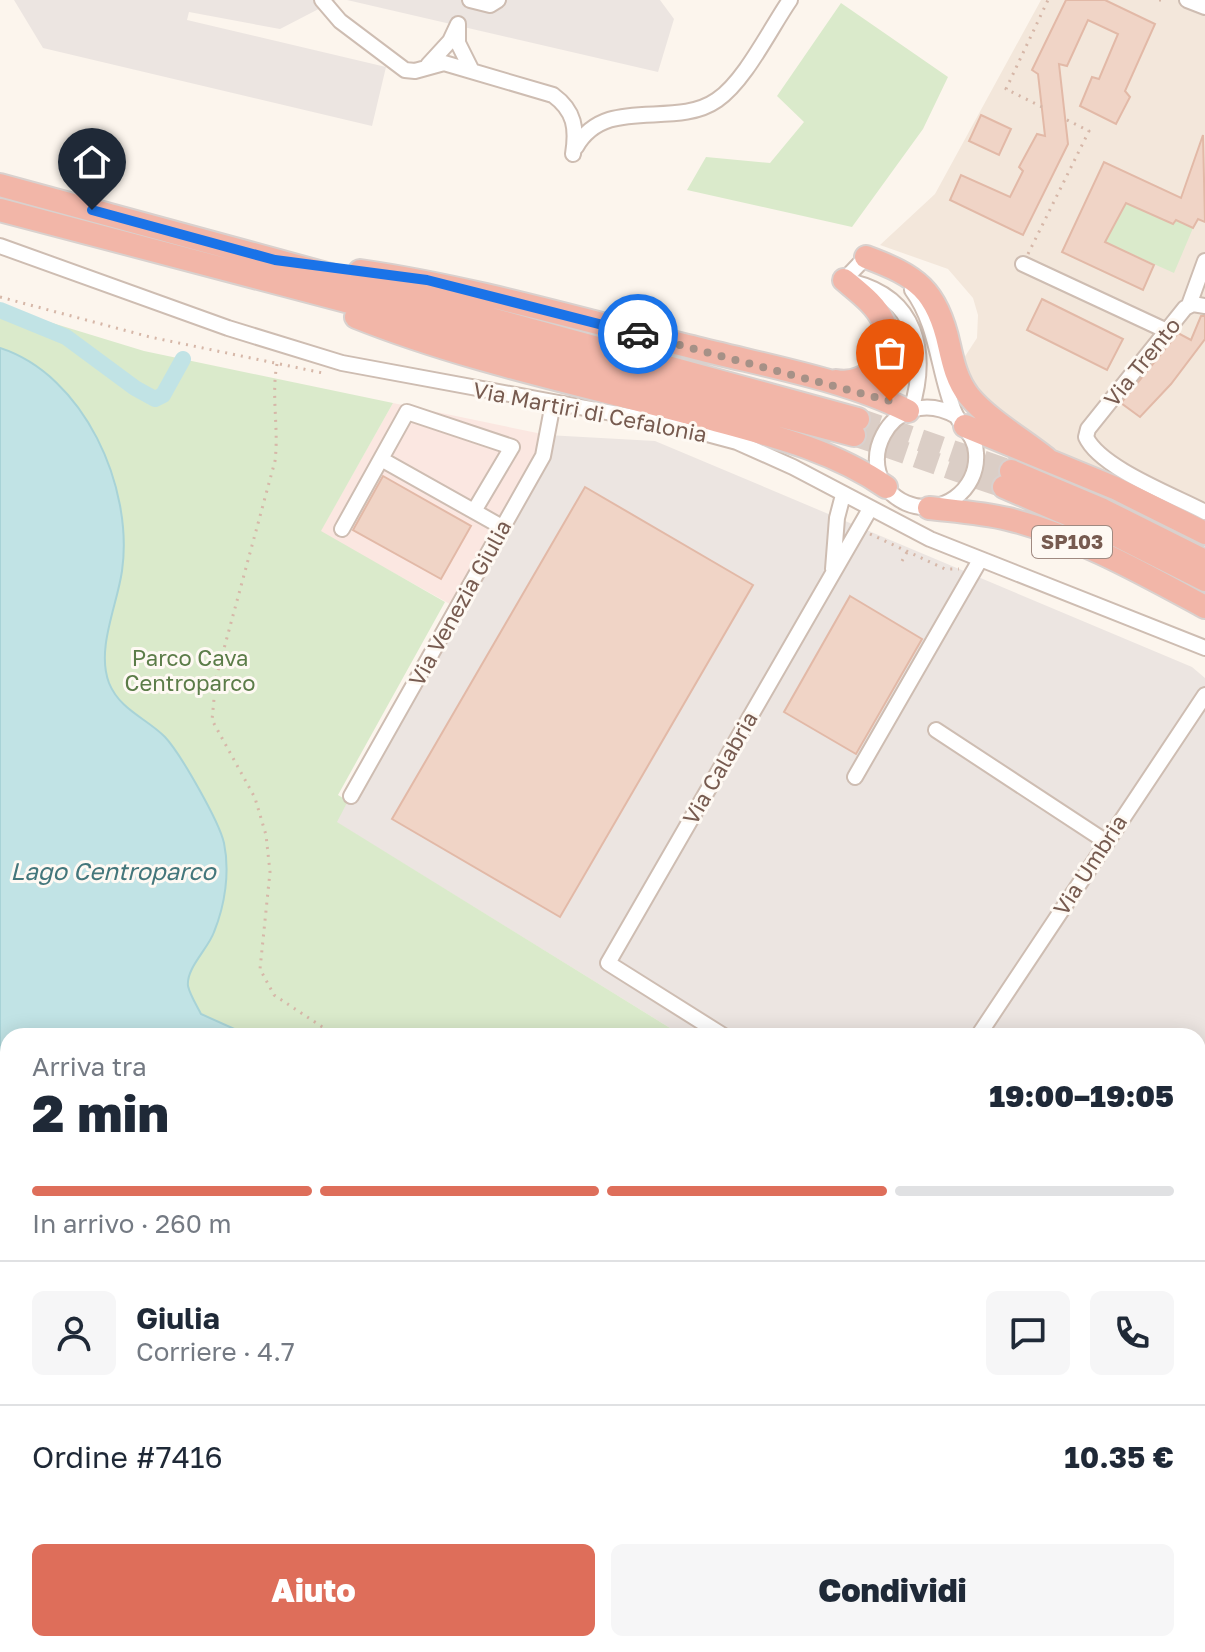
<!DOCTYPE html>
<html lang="it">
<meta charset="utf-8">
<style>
body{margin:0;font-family:"Golos Text",sans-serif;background:#f6f6f7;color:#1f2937;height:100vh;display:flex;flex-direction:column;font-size:30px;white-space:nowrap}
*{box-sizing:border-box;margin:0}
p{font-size:26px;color:#747a83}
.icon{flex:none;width:44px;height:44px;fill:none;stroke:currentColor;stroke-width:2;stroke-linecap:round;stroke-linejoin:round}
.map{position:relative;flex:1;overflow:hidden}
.panel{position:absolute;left:0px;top:1028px;width:1206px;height:624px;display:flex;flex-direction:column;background:#fff;border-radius:24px 24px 0 0;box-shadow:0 4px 20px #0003}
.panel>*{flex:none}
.pin{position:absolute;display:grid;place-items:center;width:68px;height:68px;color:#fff;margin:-82px -34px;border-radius:50% 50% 50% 0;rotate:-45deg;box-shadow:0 0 8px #0007}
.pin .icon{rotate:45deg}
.courier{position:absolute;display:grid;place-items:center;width:80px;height:80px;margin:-40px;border:6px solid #1a73e8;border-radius:50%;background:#fff;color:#222;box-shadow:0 2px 10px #0007}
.overview em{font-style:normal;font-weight:800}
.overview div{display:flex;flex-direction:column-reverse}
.overview{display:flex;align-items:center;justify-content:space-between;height:136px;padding:0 32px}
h1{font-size:52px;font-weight:800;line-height:60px}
.bar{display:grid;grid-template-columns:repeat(4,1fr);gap:12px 8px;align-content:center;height:96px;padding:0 32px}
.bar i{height:10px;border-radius:6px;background:#e0e1e3}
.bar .active{background:#de6e5a}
.bar p{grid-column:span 4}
.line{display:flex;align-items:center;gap:20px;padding:0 32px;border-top:2px solid #e0e1e3}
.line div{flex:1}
.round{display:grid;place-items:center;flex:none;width:84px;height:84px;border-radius:12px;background:#f6f6f7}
.action{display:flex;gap:16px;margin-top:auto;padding:16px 32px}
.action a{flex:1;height:92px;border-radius:12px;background:#de6e5a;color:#fff;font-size:32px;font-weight:800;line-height:92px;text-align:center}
.action a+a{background:#f6f6f7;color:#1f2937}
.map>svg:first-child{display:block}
.residential{fill:#f3e7db}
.commercial{fill:#fbe7e1}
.industrial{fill:#ece5e1}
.green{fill:#daeacb}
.water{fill:#c1e3e5;stroke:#a8d3d7;stroke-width:2}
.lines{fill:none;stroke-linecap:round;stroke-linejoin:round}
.stream{stroke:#a8d3d7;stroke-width:4}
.canal{stroke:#c1e3e5;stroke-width:16}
.building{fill:#f0d4c6;stroke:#e2b9a7;stroke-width:2}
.highway-tunnel{stroke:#dbcec6;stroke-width:22;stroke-dasharray:22 11;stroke-linecap:butt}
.minor-casing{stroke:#cebdb2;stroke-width:18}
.highway-casing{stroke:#d9d1ce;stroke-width:26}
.path{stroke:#d6b7a8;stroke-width:3;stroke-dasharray:2 6;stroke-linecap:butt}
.minor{stroke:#fff;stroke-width:14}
.highway{stroke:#f2b6a8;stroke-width:22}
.done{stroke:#a69187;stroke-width:8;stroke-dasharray:0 14.4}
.route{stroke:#1a73e8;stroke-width:10}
.labels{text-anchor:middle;stroke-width:6;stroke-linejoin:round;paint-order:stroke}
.shield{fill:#fef9f3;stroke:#a08a81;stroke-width:2}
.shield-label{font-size:20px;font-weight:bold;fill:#775b50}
.street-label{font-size:22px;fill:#775b50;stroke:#fef9f3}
.park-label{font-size:22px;fill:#5b7c48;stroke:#fef9f3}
.water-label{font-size:24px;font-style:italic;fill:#43767b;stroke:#fef9f3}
</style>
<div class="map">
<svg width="1205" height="1652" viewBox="0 0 1205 1652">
<rect width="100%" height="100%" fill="#fcf5ed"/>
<path class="residential" d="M1041,0H1205V512L1134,475L1091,469L1043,446L974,390L962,361L977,338L978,315L973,298L948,269L880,245L935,194Z"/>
<path class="commercial" d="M393,403L547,435L457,608L320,532Z"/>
<path class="industrial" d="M14,0H336L280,29L189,12L187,20L386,67L372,126L43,48Z
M347,0H660L674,19L658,72Z
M547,435L655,441L1192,667L1205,678V1340L1198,1335V1036H683L336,822L543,456Z"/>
<path class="green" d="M841,3L948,77L923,129L852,227L687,190L706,157L770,163L804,122L777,96Z
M1121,201L1172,224L1176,220L1193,228L1174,273L1089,235Z
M0,307L144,351L393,403L321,531L445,602L338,795L348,801L337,822L683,1036H8V1531L0,1526Z
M1198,1336L1205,1340V1652H186L174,1644H1198Z"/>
<path class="water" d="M0,348C84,375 134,487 122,571C117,606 96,649 109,683C120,710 146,718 165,737C180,753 219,821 224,843C230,872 225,905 214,932C208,949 186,968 188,986C190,995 197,1006 201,1014L250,1036H8V1373L0,1366Z
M297,1644H708L707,1652H311Z"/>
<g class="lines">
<path class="stream" d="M1198,1533L1205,1509
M1159,1652L1161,1644"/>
<path class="canal" d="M0,310L66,337L135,388L155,399L163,395L183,359"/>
</g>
<path class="building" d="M1066,0H1105L1155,24L1125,91L1130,97L1116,124L1080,106L1092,77L1099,79L1118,34L1088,20L1067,66L1059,64L1068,144L1023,235L950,200L961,175L1010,197L1023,171L1019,167L1037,134L1045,136L1038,74L1032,70Z
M981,115L1011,129L999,155L969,141Z
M1203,135L1205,222L1198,219L1193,228L1176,220L1173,224L1126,203L1105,242L1154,265L1143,290L1062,252L1104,162L1181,198Z
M1042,299L1123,339L1107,370L1027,330Z
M1201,316H1205V339L1171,384L1140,417L1121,403L1178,333L1191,340Z
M383,476L471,526L441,579L353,530Z
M585,487L753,585L560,917L392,819Z
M850,596L922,639L856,754L784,712Z"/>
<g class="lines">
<path class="highway-tunnel" d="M858,419L1011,471
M854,435L1004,487"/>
<defs>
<path id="minor" d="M322,0L340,21L405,70L415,71L444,63L553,95C575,111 577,129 573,154
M470,0L490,5L498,0
M1187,0L1205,7
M428,65L450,41L458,24V43L471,69
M576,147C606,94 674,130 717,100C745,81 770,29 790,0
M0,246L228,328L342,363L666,423L737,442L793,467L930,539L1205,648
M1023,264L1167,331
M844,280L866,257L873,261
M853,282C917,298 929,352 911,410
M912,290C938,325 938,372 954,411C960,427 975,434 976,453C979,491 940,518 906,503C844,474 891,379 956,416
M1189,305L1205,261
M1205,306L1193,304L1185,308L1088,429L1086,437C1100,468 1175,496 1205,512
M381,459L502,527
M342,529L407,412L512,447L474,511
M833,569L837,518L843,495
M936,730L1105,841
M855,777L980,560
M351,796L543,456L553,403
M724,1036L608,963L870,509
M978,1036L1205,695
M1198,1197L1205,1202
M162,1647L170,1652"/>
<path id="highway" d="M0,185L858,419
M0,210L854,435
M866,257C917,276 937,290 949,345C953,363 957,381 969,396C989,420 1021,438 1046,458
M360,271C472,287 582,320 692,347C761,365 845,379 908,411
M356,317C466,361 585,385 700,416C765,434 830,448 886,487
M836,381C870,387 897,352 883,321C875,304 858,292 844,280
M965,426L1115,488L1205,533
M1011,471L1103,510L1205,561
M1004,487L1116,535L1205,580
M929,508C955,511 983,513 1008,519C1077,536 1142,573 1205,607"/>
</defs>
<use href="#minor" class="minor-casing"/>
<use href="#highway" class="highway-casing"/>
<path class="path" d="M1159,0H1163
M1042,107L1006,89L1048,0
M1028,254L1089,131L1065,119
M0,297L150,337L323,373
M277,364C271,396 279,428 275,461L216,678L212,720L255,798L266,835L270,872L260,969L274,995L336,1036
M870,534L945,569H959
M902,561L907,552
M1198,1366L1205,1369
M1198,1409L1205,1394
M0,1437L8,1445
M1198,1582L1205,1564
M292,1644L304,1652
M842,1644L849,1652
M724,1652L725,1644
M1135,1652L1136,1644
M1175,1652L1177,1644
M1176,1652L1188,1645"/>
<use href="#minor" class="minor"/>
<use href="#highway" class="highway"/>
</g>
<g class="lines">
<path class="done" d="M638,334L890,401"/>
<path class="route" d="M92,210L275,260L427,280L638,334"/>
</g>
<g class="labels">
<rect class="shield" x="1032" y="526" width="80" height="32" rx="6"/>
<g class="shield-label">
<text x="1072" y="549">SP103</text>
</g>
<g class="street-label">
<text transform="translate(1142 362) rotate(-51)" y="8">Via Trento</text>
<text transform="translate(590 412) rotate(11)" y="8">Via Martiri di Cefalonia</text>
<text transform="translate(460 603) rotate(-61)" y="8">Via Venezia Giulia</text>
<text transform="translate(720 768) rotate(-60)" y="8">Via Calabria</text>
<text transform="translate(1090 865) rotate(-57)" y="8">Via Umbria</text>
</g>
<g class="park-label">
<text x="190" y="666">Parco Cava<tspan x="190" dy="25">Centroparco</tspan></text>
</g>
<g class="water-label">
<text x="113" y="880">Lago Centroparco</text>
</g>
</g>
</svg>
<div class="pin" style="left:890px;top:401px;background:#ea580c"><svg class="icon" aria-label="bag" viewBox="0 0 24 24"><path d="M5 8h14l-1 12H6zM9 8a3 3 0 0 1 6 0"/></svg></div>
<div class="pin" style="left:92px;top:210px;background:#1f2937"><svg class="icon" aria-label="home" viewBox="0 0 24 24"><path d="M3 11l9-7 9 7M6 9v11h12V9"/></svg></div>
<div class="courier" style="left:638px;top:334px"><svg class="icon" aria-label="car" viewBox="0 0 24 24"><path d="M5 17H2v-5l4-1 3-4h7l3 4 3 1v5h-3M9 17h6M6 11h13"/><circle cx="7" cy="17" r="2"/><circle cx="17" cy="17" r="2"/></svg></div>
<section class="panel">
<div class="overview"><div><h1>2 min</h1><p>Arriva tra</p></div><em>19:00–19:05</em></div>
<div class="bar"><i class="active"></i><i class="active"></i><i class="active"></i><i></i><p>In arrivo · 260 m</p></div>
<div class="line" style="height:144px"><a class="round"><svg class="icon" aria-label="person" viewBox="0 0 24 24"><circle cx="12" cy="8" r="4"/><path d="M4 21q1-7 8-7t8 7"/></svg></a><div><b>Giulia</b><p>Corriere · 4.7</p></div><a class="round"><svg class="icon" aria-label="chat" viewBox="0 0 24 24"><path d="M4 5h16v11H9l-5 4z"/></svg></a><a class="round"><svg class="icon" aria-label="phone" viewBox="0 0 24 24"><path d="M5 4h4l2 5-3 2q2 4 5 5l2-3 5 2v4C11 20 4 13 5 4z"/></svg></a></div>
<div class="line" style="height:104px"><div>Ordine #7416</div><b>10.35 €</b></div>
<div class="action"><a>Aiuto</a><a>Condividi</a></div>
</section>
</div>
